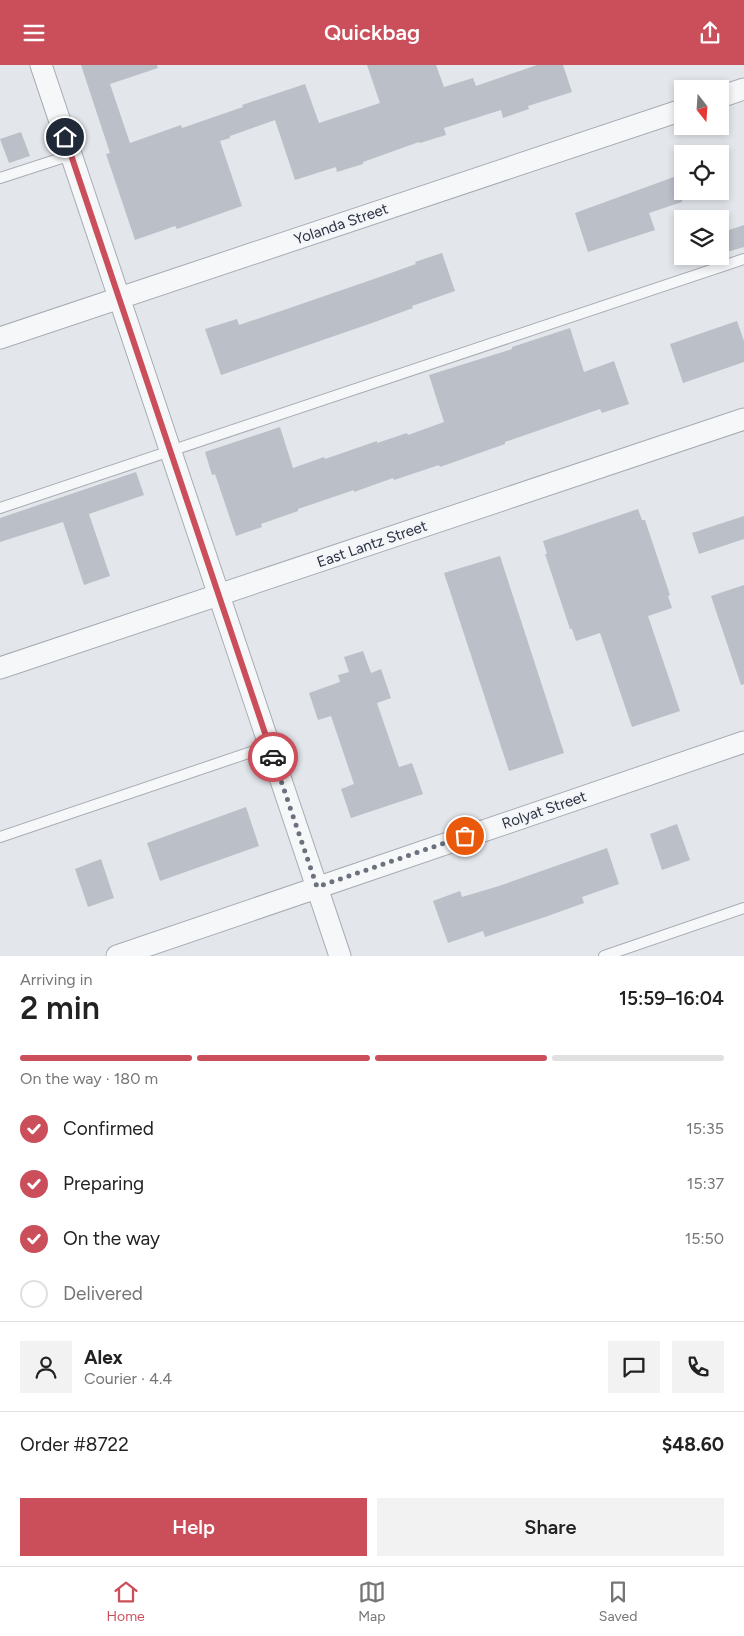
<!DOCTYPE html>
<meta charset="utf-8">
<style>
body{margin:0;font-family:Figtree,sans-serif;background:#f2f2f2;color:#222;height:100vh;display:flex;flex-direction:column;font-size:19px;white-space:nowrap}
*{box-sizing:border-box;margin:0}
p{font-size:16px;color:#767676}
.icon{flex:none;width:28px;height:28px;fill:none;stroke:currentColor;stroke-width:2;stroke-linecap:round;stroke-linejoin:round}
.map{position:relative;height:891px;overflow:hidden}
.side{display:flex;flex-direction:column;background:#fff;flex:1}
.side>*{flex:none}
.needle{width:32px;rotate:163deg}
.controls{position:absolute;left:674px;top:15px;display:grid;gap:10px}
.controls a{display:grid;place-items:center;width:55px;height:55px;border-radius:0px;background:#fff;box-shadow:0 2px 8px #0003;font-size:25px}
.pin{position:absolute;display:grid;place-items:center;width:42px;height:42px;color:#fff;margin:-21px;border:2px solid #fff;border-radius:50%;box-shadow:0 1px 5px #0007}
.courier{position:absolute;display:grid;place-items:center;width:50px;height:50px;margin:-25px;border:4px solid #cb4e5b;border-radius:50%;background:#fff;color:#222;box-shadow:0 1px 6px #0007}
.overview em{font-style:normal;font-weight:600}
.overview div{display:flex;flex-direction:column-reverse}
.overview{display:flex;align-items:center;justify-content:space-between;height:85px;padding:0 20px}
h1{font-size:32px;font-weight:600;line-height:38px}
.bar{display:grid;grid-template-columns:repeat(4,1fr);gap:8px 5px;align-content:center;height:60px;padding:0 20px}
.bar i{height:6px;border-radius:4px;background:#e0e0e0}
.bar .on{background:#cb4e5b}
.bar p{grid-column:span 4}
.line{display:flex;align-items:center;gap:12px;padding:0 20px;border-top:1px solid #e0e0e0}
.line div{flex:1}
.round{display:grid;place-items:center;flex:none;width:52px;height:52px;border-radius:0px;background:#f2f2f2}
ol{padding:0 20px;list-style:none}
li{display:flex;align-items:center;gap:15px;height:55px}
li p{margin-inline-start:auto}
li .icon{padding:5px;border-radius:50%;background:#cb4e5b;color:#fff;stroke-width:4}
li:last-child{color:#767676}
li i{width:28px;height:28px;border:2px solid #e0e0e0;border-radius:50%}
.action{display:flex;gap:10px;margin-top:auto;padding:10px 20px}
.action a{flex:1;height:58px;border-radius:0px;background:#cb4e5b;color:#fff;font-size:20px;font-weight:600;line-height:58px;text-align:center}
.action a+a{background:#f2f2f2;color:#222}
header{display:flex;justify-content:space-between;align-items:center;height:65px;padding:0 20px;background:#cb4e5b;color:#fff;font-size:22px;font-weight:600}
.menu{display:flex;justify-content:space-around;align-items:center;height:70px;border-top:1px solid #e0e0e0;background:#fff;font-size:14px;color:#767676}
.menu a{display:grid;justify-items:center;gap:2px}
.menu .on{color:#cb4e5b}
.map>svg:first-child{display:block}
.building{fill:#bbbfc8}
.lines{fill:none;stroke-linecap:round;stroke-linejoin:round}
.lane-casing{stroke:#a8adb5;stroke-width:12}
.street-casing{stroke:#a8adb5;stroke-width:23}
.lane{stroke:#f6f7f9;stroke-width:10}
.street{stroke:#f6f7f9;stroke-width:21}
.done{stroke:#6b727e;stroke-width:5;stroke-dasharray:0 9}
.route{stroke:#cb4e5b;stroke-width:6}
.labels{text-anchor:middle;stroke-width:4;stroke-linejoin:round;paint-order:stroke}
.street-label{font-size:15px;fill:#2b3343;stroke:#f3f5f8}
</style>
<header><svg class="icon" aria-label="menu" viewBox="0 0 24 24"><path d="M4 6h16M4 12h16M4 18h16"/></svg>Quickbag<svg class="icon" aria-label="share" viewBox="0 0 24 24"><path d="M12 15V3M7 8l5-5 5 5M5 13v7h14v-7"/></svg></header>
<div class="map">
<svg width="744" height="891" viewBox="0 0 744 891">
<rect width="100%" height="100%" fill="#e3e6eb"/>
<path class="building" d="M81,0H157L158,3L110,19L130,78L181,60L182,63L243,42L242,40L305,19L319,58L380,38L367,0H436L444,22L473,13L476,21L537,0H563L572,27L528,41L529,44L503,53L501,45L444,63L446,70L420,78L419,77L363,97V99L337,107L336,102L295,115L275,55L230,71V73L220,76L242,141L177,164L175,161L135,175L106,89L110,88Z
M21,67L30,91L9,98L0,74Z
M682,109V137L649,148L655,165L588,187L575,148Z
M744,160V182L720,189V168Z
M442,188L455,226L412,241L413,243L372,258L221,310L205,264L237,254L239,260L278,247L374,214L416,199L415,197Z
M737,256L744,276V297L683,318L670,279Z
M570,263L584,307L614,296L629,339L602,348L600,344L505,377V379L440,402L439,400L394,415L393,413L354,427V425L298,444V446L261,459L262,462L236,471L215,409L212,410L205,387L280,362L293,403L324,392L325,394L377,376V378L407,368L408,370L444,357L429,310L512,284V282Z
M136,407L144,430L89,449L110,511L84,520L63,457L0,477V453Z
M638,444L642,455H645L670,530L668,531L672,543L648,551L680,646L632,662L600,568L576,576L572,564H570L545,489H547L543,476Z
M744,451V474L699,489L692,468Z
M500,491L564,688L509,706L444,508Z
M744,520V619L741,620L711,531Z
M363,586L371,608L381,604L391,633L377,638L399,702L412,698L423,729L351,753L341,724L354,719L331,651L318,655L309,628L340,617L338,610L349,607L344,592Z
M246,742L259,781L160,816L147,778Z
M677,759L690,795L662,805L650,769Z
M607,783L619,819L582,832L584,838L545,852L485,872L483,866L448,878L433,836L460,826L462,832L499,821Z
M101,794L114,833L88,842L75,804Z"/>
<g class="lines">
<defs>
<path id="lane" d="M0,113L71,90
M0,443L744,194
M0,772L269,681
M604,891L744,843"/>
<path id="street" d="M41,0L340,891
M720,32L744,24
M0,273L682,45
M0,603L744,354
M117,891L744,677"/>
</defs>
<use href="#lane" class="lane-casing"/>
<use href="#street" class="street-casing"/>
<use href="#lane" class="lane"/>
<use href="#street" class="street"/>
</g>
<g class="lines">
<path class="done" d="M273,692L317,822L465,771"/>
<path class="route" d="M65,72L273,692"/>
</g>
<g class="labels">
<g class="street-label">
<text transform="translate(341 159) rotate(-19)" y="5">Yolanda Street</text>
<text transform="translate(372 479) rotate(-19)" y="5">East Lantz Street</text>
<text transform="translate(544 745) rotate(-19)" y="5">Rolyat Street</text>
</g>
</g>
</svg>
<div class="controls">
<a><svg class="needle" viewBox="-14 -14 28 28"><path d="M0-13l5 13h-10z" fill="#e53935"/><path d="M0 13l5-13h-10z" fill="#767676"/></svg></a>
<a><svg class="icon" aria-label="locate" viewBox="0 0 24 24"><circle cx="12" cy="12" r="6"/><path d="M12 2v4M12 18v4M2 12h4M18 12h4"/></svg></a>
<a><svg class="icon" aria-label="layers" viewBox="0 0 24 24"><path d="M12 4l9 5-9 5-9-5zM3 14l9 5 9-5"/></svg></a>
</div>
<div class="pin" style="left:465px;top:771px;background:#ea580c"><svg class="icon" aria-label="bag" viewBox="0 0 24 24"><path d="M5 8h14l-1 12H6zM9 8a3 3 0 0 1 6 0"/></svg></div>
<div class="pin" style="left:65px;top:72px;background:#1f2937"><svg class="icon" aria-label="home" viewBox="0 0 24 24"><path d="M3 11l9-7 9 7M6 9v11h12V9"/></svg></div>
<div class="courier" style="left:273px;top:692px"><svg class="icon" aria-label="car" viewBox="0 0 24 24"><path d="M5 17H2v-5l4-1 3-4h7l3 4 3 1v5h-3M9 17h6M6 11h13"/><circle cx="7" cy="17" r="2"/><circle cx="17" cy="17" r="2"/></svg></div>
</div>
<section class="side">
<div class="overview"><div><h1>2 min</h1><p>Arriving in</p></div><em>15:59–16:04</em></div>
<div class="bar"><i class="on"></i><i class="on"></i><i class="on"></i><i></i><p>On the way · 180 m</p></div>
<ol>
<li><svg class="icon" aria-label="check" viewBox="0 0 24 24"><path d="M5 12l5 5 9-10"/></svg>Confirmed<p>15:35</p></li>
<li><svg class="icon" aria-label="check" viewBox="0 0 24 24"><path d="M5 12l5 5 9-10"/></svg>Preparing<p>15:37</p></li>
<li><svg class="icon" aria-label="check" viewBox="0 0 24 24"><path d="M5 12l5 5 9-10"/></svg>On the way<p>15:50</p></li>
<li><i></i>Delivered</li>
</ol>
<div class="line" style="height:90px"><a class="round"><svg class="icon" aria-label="person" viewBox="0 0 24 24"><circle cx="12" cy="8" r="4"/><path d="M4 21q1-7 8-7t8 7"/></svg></a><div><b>Alex</b><p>Courier · 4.4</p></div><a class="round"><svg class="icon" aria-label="chat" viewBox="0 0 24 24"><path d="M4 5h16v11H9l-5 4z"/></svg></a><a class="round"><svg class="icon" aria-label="phone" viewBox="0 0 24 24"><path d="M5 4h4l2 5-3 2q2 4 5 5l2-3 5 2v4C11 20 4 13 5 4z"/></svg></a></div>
<div class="line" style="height:65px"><div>Order #8722</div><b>$48.60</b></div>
<div class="action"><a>Help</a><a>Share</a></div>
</section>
<nav class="menu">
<a class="on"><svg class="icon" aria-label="home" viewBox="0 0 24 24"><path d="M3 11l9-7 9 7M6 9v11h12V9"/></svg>Home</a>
<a><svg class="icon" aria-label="map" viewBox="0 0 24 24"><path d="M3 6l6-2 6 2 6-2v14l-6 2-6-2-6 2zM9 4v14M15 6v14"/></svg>Map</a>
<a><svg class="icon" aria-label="saved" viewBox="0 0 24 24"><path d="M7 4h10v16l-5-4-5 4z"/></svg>Saved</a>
</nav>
